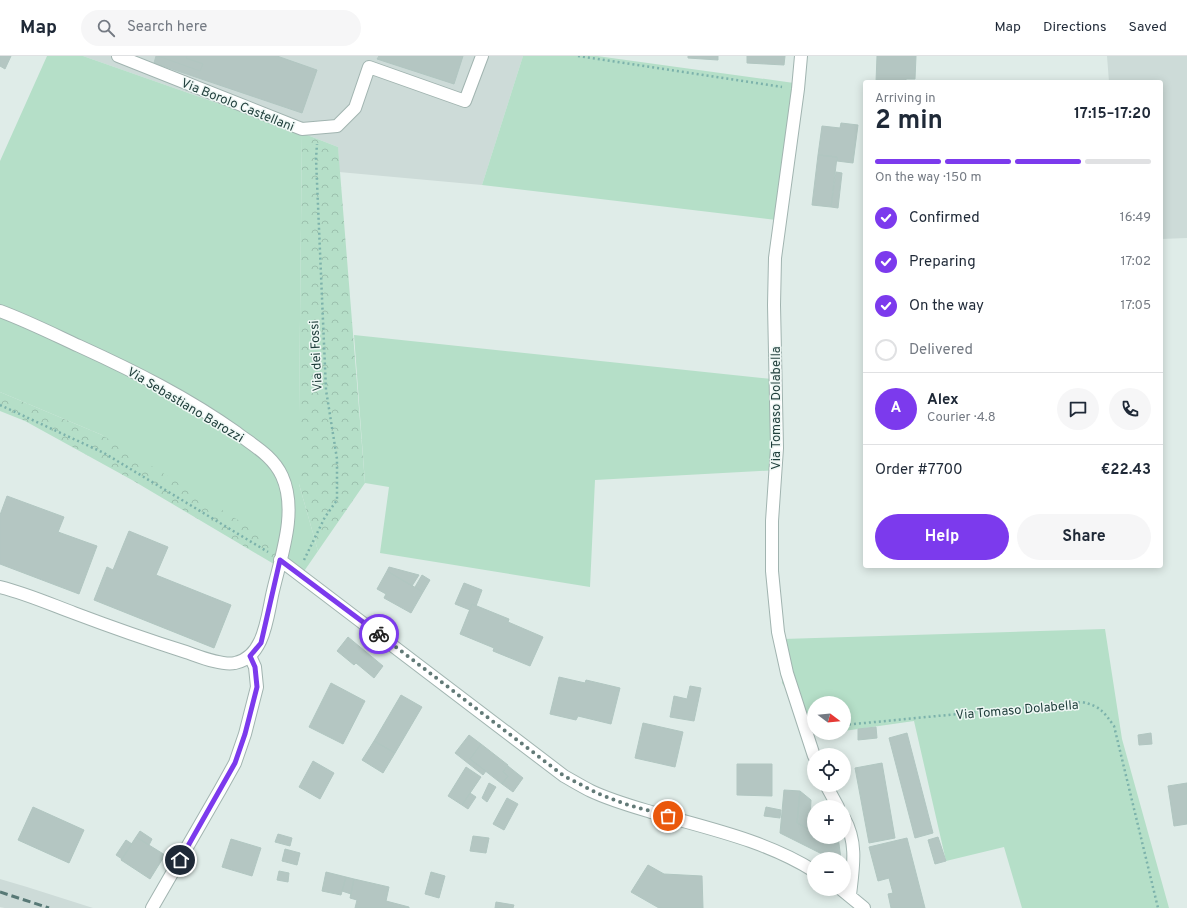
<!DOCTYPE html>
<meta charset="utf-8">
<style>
body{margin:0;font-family:Overpass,sans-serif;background:#f6f6f7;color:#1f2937;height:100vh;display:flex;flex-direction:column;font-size:15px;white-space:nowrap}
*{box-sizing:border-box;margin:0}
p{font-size:13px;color:#747a83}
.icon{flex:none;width:22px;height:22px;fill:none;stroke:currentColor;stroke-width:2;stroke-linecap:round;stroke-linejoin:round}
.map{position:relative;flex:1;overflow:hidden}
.side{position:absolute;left:863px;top:24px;width:300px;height:488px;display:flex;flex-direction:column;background:#fff;border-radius:4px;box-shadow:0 2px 10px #0003}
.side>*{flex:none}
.needle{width:26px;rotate:106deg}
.controls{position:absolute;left:807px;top:640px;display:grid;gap:8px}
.controls a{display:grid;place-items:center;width:44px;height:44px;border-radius:50%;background:#fff;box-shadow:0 2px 10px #0003;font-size:20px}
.pin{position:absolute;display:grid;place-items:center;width:34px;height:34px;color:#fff;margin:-17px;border:2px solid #fff;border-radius:50%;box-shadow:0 1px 4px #0007}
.courier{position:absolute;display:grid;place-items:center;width:40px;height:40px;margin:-20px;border:3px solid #7c3aed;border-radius:50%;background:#fff;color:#222;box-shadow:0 1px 5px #0007}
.overview em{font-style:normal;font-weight:700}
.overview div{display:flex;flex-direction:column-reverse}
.overview{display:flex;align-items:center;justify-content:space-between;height:68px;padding:0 12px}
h1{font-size:26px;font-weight:700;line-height:30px}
.bar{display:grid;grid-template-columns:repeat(4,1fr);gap:6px 4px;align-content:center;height:48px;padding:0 12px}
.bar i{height:5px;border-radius:3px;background:#e0e1e3}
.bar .selected{background:#7c3aed}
.bar p{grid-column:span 4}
.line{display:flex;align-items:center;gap:10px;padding:0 12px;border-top:1px solid #e0e1e3}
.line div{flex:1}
.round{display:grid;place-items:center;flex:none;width:42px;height:42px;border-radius:21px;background:#f6f6f7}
ol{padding:0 12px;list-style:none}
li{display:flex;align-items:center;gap:12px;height:44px}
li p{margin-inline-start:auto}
li .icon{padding:4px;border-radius:50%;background:#7c3aed;color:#fff;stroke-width:4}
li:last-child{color:#747a83}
li i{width:22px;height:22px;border:2px solid #e0e1e3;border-radius:50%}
.button{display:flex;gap:8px;margin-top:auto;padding:8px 12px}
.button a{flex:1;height:46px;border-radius:24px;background:#7c3aed;color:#fff;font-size:16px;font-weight:700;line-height:46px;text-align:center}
.button a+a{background:#f6f6f7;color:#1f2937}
header{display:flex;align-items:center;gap:24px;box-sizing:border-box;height:56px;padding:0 20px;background:#fff;border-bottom:1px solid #e0e1e3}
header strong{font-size:19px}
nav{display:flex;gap:22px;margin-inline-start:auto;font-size:14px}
.search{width:280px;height:36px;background:#f6f6f7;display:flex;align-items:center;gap:10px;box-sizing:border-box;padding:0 14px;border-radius:22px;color:#747a83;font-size:15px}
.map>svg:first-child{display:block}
.built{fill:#cddbd8}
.grass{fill:#b5dfc8}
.forest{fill:url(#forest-crowns)}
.building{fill:#b4c6c2;stroke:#b1c6c1}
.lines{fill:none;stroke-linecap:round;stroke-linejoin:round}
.minor-casing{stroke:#a1b4b0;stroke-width:14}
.path{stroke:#7cb2ab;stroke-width:2.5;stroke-dasharray:2 3;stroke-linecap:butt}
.minor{stroke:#fff;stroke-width:12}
.rail{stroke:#587976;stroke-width:3;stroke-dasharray:8 4;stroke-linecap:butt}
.done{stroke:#627a77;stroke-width:4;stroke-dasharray:0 7.2}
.route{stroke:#7c3aed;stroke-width:5}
.labels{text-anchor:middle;stroke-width:3;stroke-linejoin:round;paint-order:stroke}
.street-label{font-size:13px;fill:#1e3d3a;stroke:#eff8f5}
</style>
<header>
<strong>Map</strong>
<div class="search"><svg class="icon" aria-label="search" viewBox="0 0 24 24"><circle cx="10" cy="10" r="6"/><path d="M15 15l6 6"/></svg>Search here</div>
<nav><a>Map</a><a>Directions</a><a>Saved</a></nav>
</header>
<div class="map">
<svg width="1187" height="852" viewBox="0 0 1187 852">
<defs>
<pattern id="forest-crowns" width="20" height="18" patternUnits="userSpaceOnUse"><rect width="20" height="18" fill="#b5dfc8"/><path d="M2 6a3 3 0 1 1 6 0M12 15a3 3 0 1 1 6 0" fill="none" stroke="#9bc0ad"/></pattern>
</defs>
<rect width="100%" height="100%" fill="#dfece8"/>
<path class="built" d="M83,0H523L482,129L339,116L338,91L302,77Z
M1107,0H1187V182L1161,183V26H1109Z
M0,823L27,831L93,852H5L0,851Z"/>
<path class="grass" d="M47,0H83L302,77L299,357V428L318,495L298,524L102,379L0,336V105Z
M523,0H597L794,27L776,164L482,129Z
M354,279L772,323L779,414L595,424L590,531L380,497L389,431L365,427Z
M1105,573L1122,683L1169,852H1022L1004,791L946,805L914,665L844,675V647H814V675L782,627L783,583Z"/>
<path class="forest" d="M302,77L338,91L365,427L318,495L299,428V357Z
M0,336L102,379L286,494L284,514L132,424L25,365L0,355Z"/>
<path class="building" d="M0,0H11L5,13L0,10Z
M156,0H277L317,14L302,57L154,7Z
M158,0H187L186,2L203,8L200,15Z
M379,0H463L454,28L377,3Z
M688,0H718V4L688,2Z
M747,0H785L784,9L747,7Z
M877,0H916L915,23H906V26H876Z
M841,67L858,69L853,107L837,105V101L818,99L822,70L840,72Z
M818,99L837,101L831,151L812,149Z
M836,116L842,117L838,152L831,151Z
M7,440L64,461L58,476L97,490L79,538L0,508V459Z
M129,475L168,491L156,519L231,549L214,592L94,544L107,511L113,514Z
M389,511L419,519L412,530L387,515Z
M387,515L423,536L411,557L384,542L386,538L377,533Z
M422,519L430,524L423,536L415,531Z
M464,527L482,534L476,550L472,548L470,554L455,548Z
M472,548L509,563L508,566L543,581L530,610L493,595L494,592L460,578Z
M348,581L383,610L374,622L356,607L354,609L337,595Z
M559,621L585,627L586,624L620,632L611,668L578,660L576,664L550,658Z
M331,627L365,645L343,688L309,671Z
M690,630L701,632L694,665L670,661L674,640L687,643Z
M401,639L422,651L395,697L374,685Z
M643,667L683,676L675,711L635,702Z
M876,671L877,682L858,684V673Z
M907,677L933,777L915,782L889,682Z
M1151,677L1152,688L1139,689L1138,679Z
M469,679L481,688L470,703L486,715L483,719L455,697Z
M374,685L395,697L383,717L362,704Z
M481,688L508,709L503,716L508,720L502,728L470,703Z
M313,705L334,717L320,743L299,731Z
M882,707L895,782L869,787L855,712Z
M737,708H772V740L737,739Z
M508,710L523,722L513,736L502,728L508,720L503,716Z
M466,711L481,721L462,749L448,740Z
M489,727L496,731L487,746L482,742Z
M1187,727V768L1174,770L1168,730Z
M784,734L800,735L797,767L814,776V781H825L839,788L841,803H832L780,777Z
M800,735L811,744L810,762L814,764V776L797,767Z
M470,737L476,741L468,753L462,749Z
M507,742L518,748L504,774L493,768Z
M33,751L84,774L69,807L18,784Z
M766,751L781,754L780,762L764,760Z
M140,775L152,783L149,789L136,781Z
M278,778L292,782L290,790L275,786Z
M473,780L489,782L486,797L470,795Z
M136,781L165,799L150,823L121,804Z
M825,781H838L839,788Z
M938,781L946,805L935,808L928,784Z
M907,782L925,852H891L888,838L893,837L889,822L878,825L869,791Z
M231,783L261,792L252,820L222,811Z
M126,784L132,788L122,803L116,799Z
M285,793L300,797L297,809L282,805Z
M648,809L664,818L702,820L703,852H659L631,836Z
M279,815L289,817L288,826L277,824Z
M326,816L346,821L341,839L322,835Z
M431,816L445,820L439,842L425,838Z
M346,821L354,823L351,838L342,835Z
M354,823L389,831L386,845L409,851V852H355L357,844L350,842Z
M496,846L514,849L513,852H495Z"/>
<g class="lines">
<defs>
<path id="minor" d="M118,0L302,73L337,70L355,52L369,11L465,45L482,0
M801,0L798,33L775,202L774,249L777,392L772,465V515L778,576L787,617L814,700
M0,255C27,265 53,278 79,290C134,315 188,342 237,377C254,390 273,400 282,420C298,455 281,500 273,535C267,560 265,601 235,607C222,610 198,600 186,596C148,584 111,571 74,557C50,548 25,537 0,531
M280,504L564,720C573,725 581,730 591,735C610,744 631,750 651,756C706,772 765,784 814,815
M826,729L838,751
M844,762C858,787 853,812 850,839
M841,833L864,852
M152,852L220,734L235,707L245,678L257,631L255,611L250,600"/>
</defs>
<use href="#minor" class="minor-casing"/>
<path class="path" d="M578,0L782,31
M0,349L104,397L268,496
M304,504L325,461L337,444V403L326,334L316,103L317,88
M844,669L1082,646C1100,650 1104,656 1114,670L1158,852"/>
<use href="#minor" class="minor"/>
<path class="rail" d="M0,836L49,852"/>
</g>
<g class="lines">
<path class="done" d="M379,578L564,720L599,738L625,748L668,760"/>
<path class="route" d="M180,804L235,707L245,678L257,631L255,611L250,600L261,587L280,504L379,578"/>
</g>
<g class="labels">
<g class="street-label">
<text transform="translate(238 48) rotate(22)" y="5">Via Borolo Castellani</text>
<text transform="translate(315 300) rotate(-93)" y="5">Via dei Fossi</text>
<text transform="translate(186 348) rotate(31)" y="5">Via Sebastiano Barozzi</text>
<text transform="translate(775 352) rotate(-90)" y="5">Via Tomaso Dolabella</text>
<text transform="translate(1017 653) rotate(-5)" y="5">Via Tomaso Dolabella</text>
</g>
</g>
</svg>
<div class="controls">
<a><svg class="needle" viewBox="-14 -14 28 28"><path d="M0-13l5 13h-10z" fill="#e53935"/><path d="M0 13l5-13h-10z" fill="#747a83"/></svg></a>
<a><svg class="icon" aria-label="locate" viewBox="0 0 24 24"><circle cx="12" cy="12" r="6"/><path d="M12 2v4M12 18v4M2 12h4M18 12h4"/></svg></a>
<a>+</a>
<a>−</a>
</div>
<div class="pin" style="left:668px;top:760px;background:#ea580c"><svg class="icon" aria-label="bag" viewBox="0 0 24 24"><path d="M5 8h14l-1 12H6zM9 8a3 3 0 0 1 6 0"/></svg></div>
<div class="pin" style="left:180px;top:804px;background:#1f2937"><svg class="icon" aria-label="home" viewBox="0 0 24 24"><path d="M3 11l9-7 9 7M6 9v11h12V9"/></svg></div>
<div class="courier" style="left:379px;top:578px"><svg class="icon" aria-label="bike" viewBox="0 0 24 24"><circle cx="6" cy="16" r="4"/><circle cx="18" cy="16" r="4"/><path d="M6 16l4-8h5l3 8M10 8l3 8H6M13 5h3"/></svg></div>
<section class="side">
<div class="overview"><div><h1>2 min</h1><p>Arriving in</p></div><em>17:15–17:20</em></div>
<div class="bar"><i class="selected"></i><i class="selected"></i><i class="selected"></i><i></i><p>On the way · 150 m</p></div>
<ol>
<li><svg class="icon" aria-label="check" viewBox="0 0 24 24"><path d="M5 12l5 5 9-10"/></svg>Confirmed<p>16:49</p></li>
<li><svg class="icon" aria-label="check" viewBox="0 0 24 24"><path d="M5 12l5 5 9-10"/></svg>Preparing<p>17:02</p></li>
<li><svg class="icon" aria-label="check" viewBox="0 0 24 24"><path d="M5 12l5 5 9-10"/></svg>On the way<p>17:05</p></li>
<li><i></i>Delivered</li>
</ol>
<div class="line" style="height:72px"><b class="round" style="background:#7c3aed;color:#fff">A</b><div><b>Alex</b><p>Courier · 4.8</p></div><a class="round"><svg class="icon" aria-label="chat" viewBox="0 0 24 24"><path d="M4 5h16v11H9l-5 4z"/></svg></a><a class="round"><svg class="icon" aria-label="phone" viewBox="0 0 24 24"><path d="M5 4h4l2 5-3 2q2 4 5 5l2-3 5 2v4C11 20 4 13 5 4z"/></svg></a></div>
<div class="line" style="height:52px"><div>Order #7700</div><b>€22.43</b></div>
<div class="button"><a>Help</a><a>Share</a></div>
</section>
</div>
